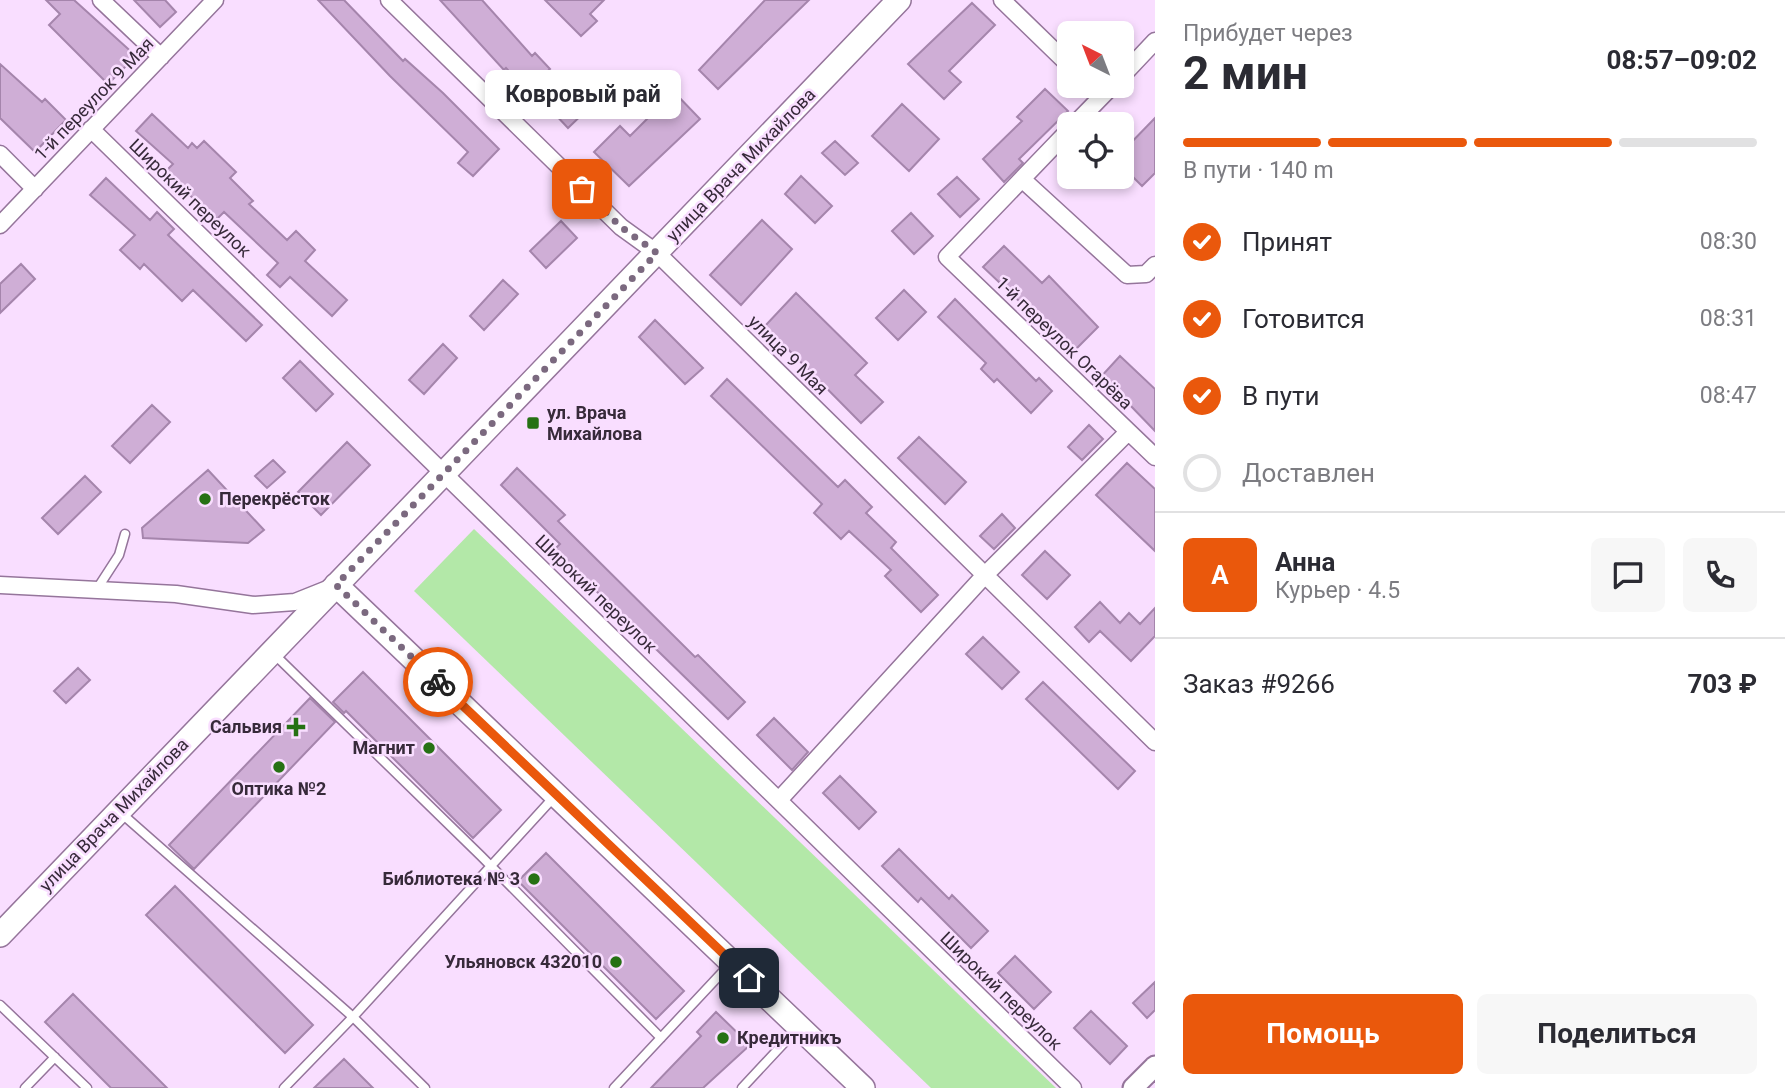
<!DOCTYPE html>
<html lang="ru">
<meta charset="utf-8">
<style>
body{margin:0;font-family:Roboto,sans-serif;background:#f7f7f7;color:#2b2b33;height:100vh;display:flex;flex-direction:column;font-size:26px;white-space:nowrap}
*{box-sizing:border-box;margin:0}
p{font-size:23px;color:#7c7c81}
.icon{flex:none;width:38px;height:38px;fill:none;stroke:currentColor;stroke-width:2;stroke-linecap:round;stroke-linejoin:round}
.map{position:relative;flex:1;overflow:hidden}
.sheet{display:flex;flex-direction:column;background:#fff;width:630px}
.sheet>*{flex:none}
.needle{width:46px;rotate:318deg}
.fabs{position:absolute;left:1057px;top:21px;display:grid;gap:14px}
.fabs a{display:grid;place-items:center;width:77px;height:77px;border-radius:10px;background:#fff;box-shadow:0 4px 10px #0003;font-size:35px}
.pin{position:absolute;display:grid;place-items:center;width:60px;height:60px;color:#fff;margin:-30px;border-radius:14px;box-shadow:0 4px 10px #0006}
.courier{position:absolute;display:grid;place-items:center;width:70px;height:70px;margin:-35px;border:5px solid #ea580c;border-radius:50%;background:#fff;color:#222;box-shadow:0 2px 9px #0007}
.bubble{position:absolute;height:49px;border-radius:10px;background:#fff;box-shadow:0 4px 10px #0003;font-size:23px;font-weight:700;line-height:49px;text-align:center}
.overview em{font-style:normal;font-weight:700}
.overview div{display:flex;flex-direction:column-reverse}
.overview{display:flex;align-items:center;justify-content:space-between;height:119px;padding:0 28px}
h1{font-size:46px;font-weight:700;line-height:52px}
.bar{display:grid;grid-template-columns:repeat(4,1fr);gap:10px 7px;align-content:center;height:84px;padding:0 28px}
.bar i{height:9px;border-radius:5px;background:#e1e1e2}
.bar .current{background:#ea580c}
.bar p{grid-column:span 4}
.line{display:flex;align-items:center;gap:18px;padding:0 28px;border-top:2px solid #e1e1e2}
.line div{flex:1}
.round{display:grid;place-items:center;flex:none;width:74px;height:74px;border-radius:10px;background:#f7f7f7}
ol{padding:0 28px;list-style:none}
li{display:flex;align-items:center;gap:21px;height:77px}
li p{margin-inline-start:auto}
li .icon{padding:7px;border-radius:50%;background:#ea580c;color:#fff;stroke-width:4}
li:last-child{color:#7c7c81}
li i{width:38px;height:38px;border:4px solid #e1e1e2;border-radius:50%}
.primary-button{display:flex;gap:14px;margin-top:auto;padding:14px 28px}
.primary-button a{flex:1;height:80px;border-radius:10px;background:#ea580c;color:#fff;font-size:28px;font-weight:700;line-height:80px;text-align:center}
.primary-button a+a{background:#f7f7f7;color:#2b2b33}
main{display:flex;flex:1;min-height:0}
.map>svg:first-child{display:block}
.green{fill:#b3e8a8}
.building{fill:#cfaed6;stroke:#a585ac;stroke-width:2}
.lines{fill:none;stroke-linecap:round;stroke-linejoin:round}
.service-casing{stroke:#95759b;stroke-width:11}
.minor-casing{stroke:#95759b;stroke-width:19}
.tertiary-casing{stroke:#95759b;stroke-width:23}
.secondary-casing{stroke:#95759b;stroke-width:26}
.service{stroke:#fff;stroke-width:8}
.minor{stroke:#fff;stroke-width:16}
.tertiary{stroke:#fff;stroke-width:19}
.secondary{stroke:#fff;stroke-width:23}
.done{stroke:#7b697f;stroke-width:7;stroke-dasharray:0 12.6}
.route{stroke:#ea580c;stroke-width:9}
.poi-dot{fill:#267114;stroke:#f9deff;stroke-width:2.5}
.labels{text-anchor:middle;stroke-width:5;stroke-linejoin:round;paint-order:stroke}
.street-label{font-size:18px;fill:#372a3a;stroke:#f9deff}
.poi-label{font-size:18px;font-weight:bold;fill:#372a3a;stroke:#f9deff;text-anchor:end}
</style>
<main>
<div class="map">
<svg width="1155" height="1088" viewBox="0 0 1155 1088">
<rect width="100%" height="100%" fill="#f9deff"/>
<path class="green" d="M474,529L1056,1088H931L414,591Z"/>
<path class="building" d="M46,0H74L136,56L108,84L49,25L60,14Z
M134,0H165L176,12L160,27Z
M318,0H344L403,61L405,59L443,93L499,149L473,176L458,163L468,152L390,76Z
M440,0H482L532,56L535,53L550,69L527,90L506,68L504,70Z
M545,0H604L590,14L597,21L581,36Z
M765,0H809L718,89L699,70Z
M972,3L995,25L949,71L961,82L944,99L908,64Z
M0,64L42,102L45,99L66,120L35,152L0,118Z
M575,88L592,105L568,128L552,111Z
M1045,89L1068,111L1019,159L1023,163L1004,182L983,159L1022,121L1017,117Z
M674,92L700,119L629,186L594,152L620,126L630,136Z
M902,104L939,139L909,171L872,136Z
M152,114L188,148L192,143L197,148L204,141L236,172L230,178L253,201L249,204L287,240L296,231L315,250L305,261L347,300L332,316L290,277L280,287L267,275L278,263L224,212L217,219L164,173L173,164L136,131Z
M1155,118V173L1142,186L1122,166V152Z
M835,141L858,163L845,175L822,153Z
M801,176L832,206L815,223L785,194Z
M957,177L979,199L960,217L938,194Z
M106,178L150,220L157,212L174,229L168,235L262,325L246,341L193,290L182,301L144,264L140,269L120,250L135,235L90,195Z
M911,213L933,236L914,254L892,231Z
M762,220L792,249L741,305L710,275Z
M561,221L577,238L546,268L530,251Z
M1004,246L1042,283L1049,276L1098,327L1073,352L983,267Z
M21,264L35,279L0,313V284Z
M503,280L518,294L484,330L470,316Z
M904,290L926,312L898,340L876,318Z
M796,293L867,363L855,375L883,402L861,423L765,326Z
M955,299L1036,381L1039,378L1052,391L1031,413L997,379L994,382L981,369L986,363L938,317Z
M655,320L703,368L685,384L639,337Z
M443,344L457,358L424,394L409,380Z
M1120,356L1155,389V431L1126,401L1123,404L1098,380Z
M300,361L333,394L316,411L283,378Z
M727,379L838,487L845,480L872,507L866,513L896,542L891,548L938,595L921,612L885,576L891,570L849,531L841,539L814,513L822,504L711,396Z
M152,405L170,422L130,463L112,446Z
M1089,425L1103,439L1082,460L1068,447Z
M919,437L966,482L945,504L898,458Z
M347,442L370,465L321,515L298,492Z
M273,460L285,472L267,488L255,476Z
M1127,463L1155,489V551L1096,495Z
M517,468L565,515L558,521L695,657L698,655L745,702L728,719L554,550L560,544L501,485Z
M208,470L264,530L248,543L143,538L142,528Z
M85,476L101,492L58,534L42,518Z
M1002,514L1015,528L994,549L980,536Z
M1045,551L1070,575L1047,599L1022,575Z
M1100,602L1120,623L1129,613L1140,624L1155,608V636L1131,661L1100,631L1089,642L1075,627Z
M983,637L1019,672L1002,689L966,654Z
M78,668L90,680L66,703L54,691Z
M363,672L501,810L473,838L346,711L344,713L333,702Z
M1043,682L1135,771L1118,789L1026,699Z
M310,698L335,722L194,869L169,845Z
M774,718L808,752L792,770L757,735Z
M840,776L876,812L859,829L823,793Z
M899,849L949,899L952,895L988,931L971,948L921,898L918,902L882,866Z
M546,853L684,991L656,1019L518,881Z
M175,886L313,1025L285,1053L146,915Z
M1015,956L1051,992L1034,1009L998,973Z
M1155,982V1010L1147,1018L1133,1003Z
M73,994L167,1088H111L45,1022Z
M1091,1011L1127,1046L1110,1064L1074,1028Z
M716,1012L750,1045L703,1088H651L701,1036L697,1032Z
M344,1059L373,1088H314Z"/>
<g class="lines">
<defs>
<path id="service" d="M97,589L119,555L125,534
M273,653L481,856L661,1038
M121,813L353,1017L425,1088
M0,1005L87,1088
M25,1088L55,1057
M284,1088L353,1017L554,797
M614,1088L730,964
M742,1088L797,1029"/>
<path id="minor" d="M101,0L161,57
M389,0L621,227L657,253L1155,742
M1002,0L1069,65
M1122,76L1155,41
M1075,124L1112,86
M91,129L1073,1088
M1069,130L947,257L1155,457
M0,154L35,189
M1022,179L1127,275L1146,274L1155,265
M0,225L215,0
M0,585L176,594L253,605L295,602L330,588
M779,800L984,576L1128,432"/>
<path id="tertiary" d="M1133,1088L1155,1066"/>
<path id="secondary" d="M336,585L863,1088
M0,935L899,0"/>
</defs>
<use href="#service" class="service-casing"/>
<use href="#minor" class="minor-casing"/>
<use href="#tertiary" class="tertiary-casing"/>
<use href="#secondary" class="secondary-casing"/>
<use href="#service" class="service"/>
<use href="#minor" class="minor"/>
<use href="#tertiary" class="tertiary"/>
<use href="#secondary" class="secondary"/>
</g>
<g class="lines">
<path class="done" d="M438,682L336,585L657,253L621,227L582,189"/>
<path class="route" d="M438,682L749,978"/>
</g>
<g class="poi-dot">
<rect x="526" y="416" width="14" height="14" rx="3.5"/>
<circle cx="205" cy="499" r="7"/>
<path d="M292.5 716.5h7v7h7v7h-7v7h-7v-7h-7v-7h7z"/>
<circle cx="429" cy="748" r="7"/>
<circle cx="279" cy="767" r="7"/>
<circle cx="534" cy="879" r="7"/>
<circle cx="616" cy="962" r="7"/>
<circle cx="723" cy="1038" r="7"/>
</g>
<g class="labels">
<g class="street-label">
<text transform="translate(94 99) rotate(-46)" y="6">1-й переулок 9 Мая</text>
<text transform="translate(741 165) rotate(-46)" y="6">улица Врача Михайлова</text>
<text transform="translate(190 198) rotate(44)" y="6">Широкий переулок</text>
<text transform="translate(1064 343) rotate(44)" y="6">1-й переулок Огарёва</text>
<text transform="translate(788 355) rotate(45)" y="6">улица 9 Мая</text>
<text transform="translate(596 594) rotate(44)" y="6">Широкий переулок</text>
<text transform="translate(114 815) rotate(-46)" y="6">улица Врача Михайлова</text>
<text transform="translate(1001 991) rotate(44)" y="6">Широкий переулок</text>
</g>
<g class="poi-label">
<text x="547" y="419" text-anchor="start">ул. Врача<tspan x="547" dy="21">Михайлова</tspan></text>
<text x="219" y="505" text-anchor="start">Перекрёсток</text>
<text x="282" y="733">Сальвия</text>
<text x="415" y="754">Магнит</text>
<text x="279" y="795" text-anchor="middle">Оптика №2</text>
<text x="520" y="885">Библиотека № 3</text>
<text x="602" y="968">Ульяновск 432010</text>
<text x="737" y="1044" text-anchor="start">Кредитникъ</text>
</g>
</g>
</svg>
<div class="fabs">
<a><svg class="needle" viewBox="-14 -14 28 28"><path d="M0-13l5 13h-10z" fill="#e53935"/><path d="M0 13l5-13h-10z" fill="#7c7c81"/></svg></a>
<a><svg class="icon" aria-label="locate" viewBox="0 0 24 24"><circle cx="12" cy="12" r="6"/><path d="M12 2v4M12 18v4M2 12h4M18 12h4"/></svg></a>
</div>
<div class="pin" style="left:582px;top:189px;background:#ea580c"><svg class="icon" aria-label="bag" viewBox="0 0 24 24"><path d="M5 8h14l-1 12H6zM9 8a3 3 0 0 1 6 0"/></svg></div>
<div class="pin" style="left:749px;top:978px;background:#1f2937"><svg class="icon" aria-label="home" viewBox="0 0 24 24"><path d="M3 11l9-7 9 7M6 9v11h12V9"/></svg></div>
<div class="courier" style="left:438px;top:682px"><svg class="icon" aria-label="bike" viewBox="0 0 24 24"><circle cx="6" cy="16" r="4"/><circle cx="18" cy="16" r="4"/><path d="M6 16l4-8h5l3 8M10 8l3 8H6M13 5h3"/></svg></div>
<div class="bubble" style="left:485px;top:70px;width:196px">Ковровый рай</div>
</div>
<section class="sheet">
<div class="overview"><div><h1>2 мин</h1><p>Прибудет через</p></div><em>08:57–09:02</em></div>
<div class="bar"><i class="current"></i><i class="current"></i><i class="current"></i><i></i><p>В пути · 140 m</p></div>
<ol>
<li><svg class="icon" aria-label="check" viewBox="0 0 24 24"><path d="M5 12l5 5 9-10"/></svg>Принят<p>08:30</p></li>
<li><svg class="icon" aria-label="check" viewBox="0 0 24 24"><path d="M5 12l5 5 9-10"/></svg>Готовится<p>08:31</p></li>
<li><svg class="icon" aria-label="check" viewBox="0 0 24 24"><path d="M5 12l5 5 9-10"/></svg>В пути<p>08:47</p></li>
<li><i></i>Доставлен</li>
</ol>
<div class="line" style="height:126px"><b class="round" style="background:#ea580c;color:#fff">А</b><div><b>Анна</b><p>Курьер · 4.5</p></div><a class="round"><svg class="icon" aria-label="chat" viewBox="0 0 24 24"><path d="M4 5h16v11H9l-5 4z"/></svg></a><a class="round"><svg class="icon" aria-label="phone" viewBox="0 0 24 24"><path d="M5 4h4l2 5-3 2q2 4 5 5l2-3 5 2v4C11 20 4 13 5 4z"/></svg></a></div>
<div class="line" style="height:91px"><div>Заказ #9266</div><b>703 ₽</b></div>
<div class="primary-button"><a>Помощь</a><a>Поделиться</a></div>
</section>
</main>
